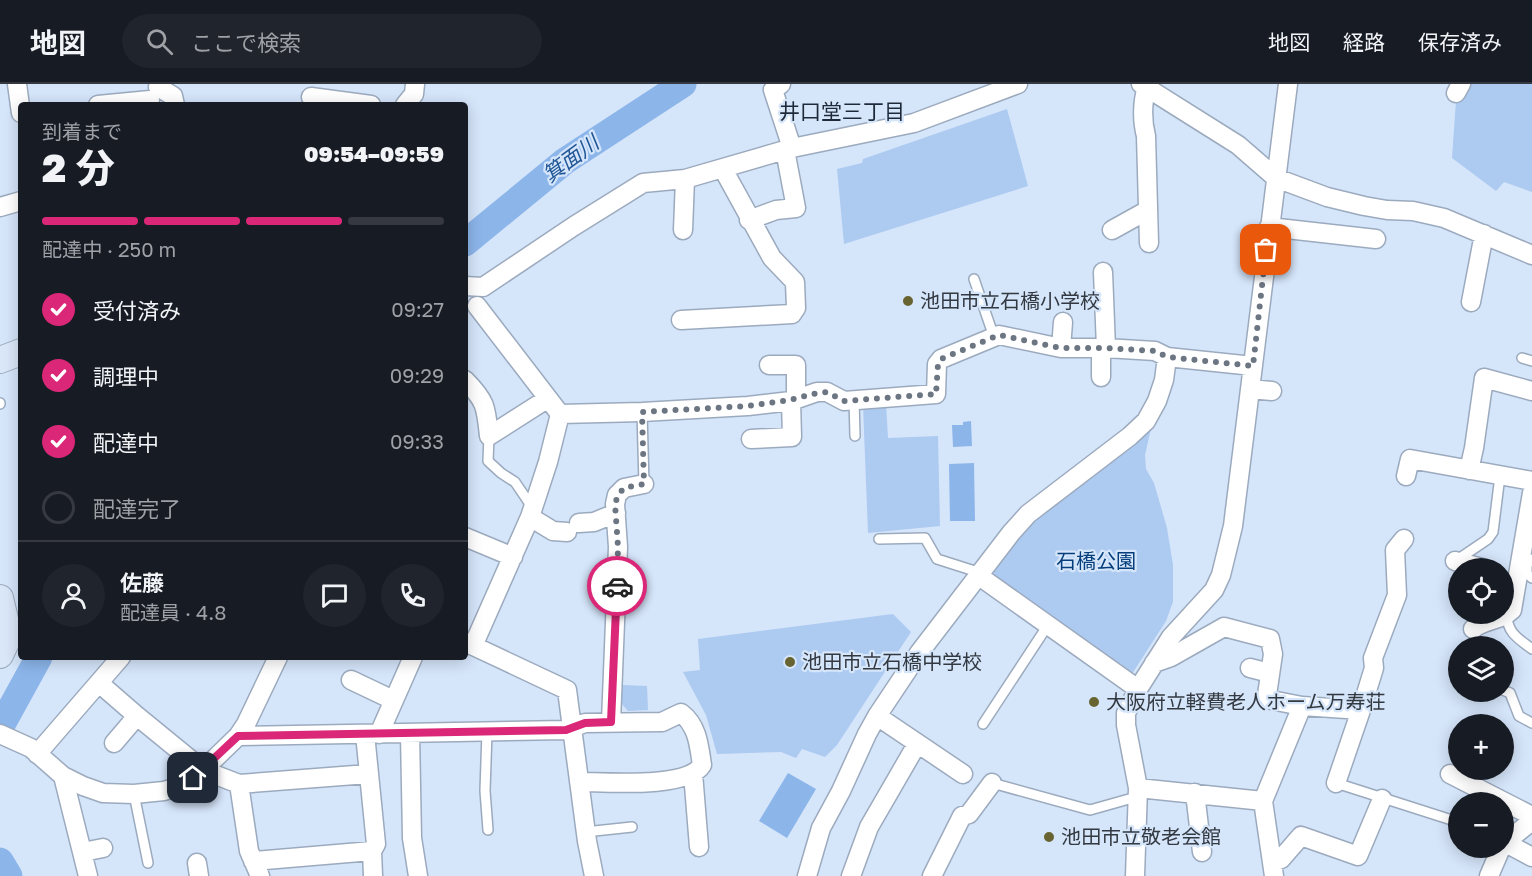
<!DOCTYPE html>
<html lang="ja">
<meta charset="utf-8">
<style>
body{margin:0;font-family:"Golos Text","Noto Sans JP",sans-serif;background:#20242c;color:#f1f3f6;height:100vh;display:flex;flex-direction:column;font-size:22px;white-space:nowrap}
*{box-sizing:border-box;margin:0}
p{font-size:20px;color:#9ea1a6}
.icon{flex:none;width:33px;height:33px;fill:none;stroke:currentColor;stroke-width:2;stroke-linecap:round;stroke-linejoin:round}
.map{position:relative;flex:1;overflow:hidden}
.side{position:absolute;left:18px;top:18px;width:450px;height:558px;display:flex;flex-direction:column;background:#171b24;border-radius:6px;box-shadow:0 3px 15px #0003}
.side>*{flex:none}
.buttons{position:absolute;left:1448px;top:474px;display:grid;gap:12px}
.buttons a{display:grid;place-items:center;width:66px;height:66px;border-radius:50%;background:#171b24;box-shadow:0 3px 15px #0003;font-size:30px}
.pin{position:absolute;display:grid;place-items:center;width:51px;height:51px;color:#fff;margin:-26px;border-radius:12px;box-shadow:0 3px 9px #0006}
.courier{position:absolute;display:grid;place-items:center;width:60px;height:60px;margin:-30px;border:4px solid #db2777;border-radius:50%;background:#fff;color:#222;box-shadow:0 2px 8px #0007}
.head em{font-style:normal;font-weight:800}
.head div{display:flex;flex-direction:column-reverse}
.head{display:flex;align-items:center;justify-content:space-between;height:102px;padding:0 24px}
h1{font-size:39px;font-weight:800;line-height:45px}
.bar{display:grid;grid-template-columns:repeat(4,1fr);gap:9px 6px;align-content:center;height:72px;padding:0 24px}
.bar i{height:8px;border-radius:4px;background:#363941}
.bar .selected{background:#db2777}
.bar p{grid-column:span 4}
.line{display:flex;align-items:center;gap:15px;padding:0 24px;border-top:2px solid #363941}
.line div{flex:1}
.round{display:grid;place-items:center;flex:none;width:63px;height:63px;border-radius:32px;background:#20242c}
ol{padding:0 24px;list-style:none}
li{display:flex;align-items:center;gap:18px;height:66px}
li p{margin-inline-start:auto}
li .icon{padding:6px;border-radius:50%;background:#db2777;color:#fff;stroke-width:4}
li:last-child{color:#9ea1a6}
li i{width:33px;height:33px;border:3px solid #363941;border-radius:50%}
header{display:flex;align-items:center;gap:36px;box-sizing:border-box;height:84px;padding:0 30px;background:#171b24;border-bottom:2px solid #363941}
header strong{font-size:28px}
nav{display:flex;gap:33px;margin-inline-start:auto;font-size:21px}
.search{width:420px;height:54px;background:#20242c;display:flex;align-items:center;gap:15px;box-sizing:border-box;padding:0 21px;border-radius:33px;color:#9ea1a6;font-size:22px}
.map>svg:first-child{display:block}
.green{fill:#adcaf1}
.water{fill:#8cb5ea}
.lines{fill:none;stroke-linecap:round;stroke-linejoin:round}
.river{stroke:#8cb5ea;stroke-width:27}
.lane-casing{stroke:#9caabe;stroke-width:12}
.street-casing{stroke:#9caabe;stroke-width:21}
.secondary-casing{stroke:#9caabe;stroke-width:28}
.lane{stroke:#fff;stroke-width:9}
.street{stroke:#fff;stroke-width:18}
.secondary{stroke:#dae7f8;stroke-width:26}
.done{stroke:#6c7582;stroke-width:6;stroke-dasharray:0 10.8}
.route{stroke:#db2777;stroke-width:8}
.poi-dot{fill:#686431;stroke:#d5e5fa;stroke-width:2}
.labels{text-anchor:middle;stroke-width:4.5;stroke-linejoin:round;paint-order:stroke}
.poi-label{font-size:20px;fill:#333941;stroke:#d5e5fa;text-anchor:start}
.park-label{font-size:20px;fill:#043e7c;stroke:#d5e5fa}
.neighbourhood-label{font-size:21px;fill:#1e2a39;stroke:#d5e5fa}
.water-label{font-size:21px;font-style:italic;fill:#215696;stroke:#d5e5fa}
</style>
<header>
<strong>地図</strong>
<div class="search"><svg class="icon" aria-label="search" viewBox="0 0 24 24"><circle cx="10" cy="10" r="6"/><path d="M15 15l6 6"/></svg>ここで検索</div>
<nav><a>地図</a><a>経路</a><a>保存済み</a></nav>
</header>
<div class="map">
<svg width="1532" height="792" viewBox="0 0 1532 792">
<rect width="100%" height="100%" fill="#d5e5fa"/>
<path class="green" d="M1466,0H1532V108L1504,98L1496,107L1452,74L1456,17Z
M1007,25L1028,102L844,160L837,85L862,79L863,75Z
M886,319L888,354L938,352L940,442L868,449L863,321Z
M1152,340L1145,371L1146,385L1154,399L1167,444L1173,481V518L1166,537L1130,593L993,497L988,486L1031,432Z
M893,530L911,548L837,661L825,673L802,665L796,674L781,668L717,670L706,631L683,588L700,586L698,555Z
M622,601L647,602L648,626L628,627L621,619Z"/>
<path class="water" d="M971,337L972,362L953,363L952,341H963V338Z
M974,379L975,437H950L949,380Z
M788,689L816,705L787,754L759,737Z"/>
<g class="lines">
<path class="river" d="M465,159L565,77L683,0
M0,644L39,573
M0,777L9,792"/>
<defs>
<path id="lane" d="M974,195L994,253
M1522,274L1532,277
M854,316L855,352
M0,319V320
M642,328L644,400
M489,352L488,377L501,389L515,398L532,423
M879,455L925,454L937,475L981,489
M1532,475L1527,481V490L1532,494
M1457,476L1488,455L1493,448L1500,392
M1507,531C1507,549 1519,555 1532,565
M1503,606L1510,609L1519,632L1532,639
M983,640L1048,541
M487,648L485,707L488,746
M992,699L1090,726L1129,715
M1336,699L1458,738
M134,710L148,779
M585,748L632,743"/>
<path id="street" d="M17,0L21,29
M781,0L773,6L792,64
M1141,0L1238,61L1276,94L1327,113L1364,122L1387,126L1413,127L1444,134L1532,171
M158,3L173,12L175,21
M1147,3C1142,18 1142,37 1146,52L1149,159
M1456,9L1461,0
M311,13L371,21
M98,21L150,16
M405,21L414,10L415,0
M0,123L21,117
M749,136L776,126L796,124L785,66
M1269,143L1376,155
M683,146L685,95
M1112,146L1148,126
M1103,188L1106,264
M465,202L483,203L574,142L643,99L685,95L792,64L914,39L1018,0
M1471,218L1484,150
M681,236L792,230L796,224L795,198L772,174L723,85
M1061,264L1063,238
M1101,264V293
M769,281H796V315
M465,296C486,317 486,323 489,352L547,315
M1250,305L1272,307
M560,330L642,328L748,322L791,317L817,308H827L844,317L936,310L937,280L941,275L999,251L1061,264H1106L1155,267L1167,273L1253,282
M751,355L792,353L791,317
M1469,386L1474,364L1484,294L1532,307
M1406,392L1410,375L1532,397
M530,433L553,447L567,448
M579,439L594,438L616,429
M465,453L513,473
M1455,477L1482,484
M979,492L1138,605
M1473,545C1484,535 1501,537 1512,526L1532,409
M465,558L567,606L587,757L594,792
M473,562L530,433L548,378L560,330L477,222
M1154,579L1171,573L1224,543L1270,555L1273,570L1267,611L1271,616L1302,622
M1250,584L1270,589
M351,596L393,616
M99,599L137,632L203,686L239,700L368,690
M877,632L963,690
M611,638L618,463L615,420L617,411L624,404L644,400
M410,649L412,754L418,792
M0,650L31,664L63,692L83,702L103,709L134,710L164,707L183,701L203,686L238,652L246,640L278,573
M365,650L376,760L372,767L373,792
M379,650L413,573
M238,652L566,646L585,639L662,638L681,629C698,642 699,662 702,681C687,705 605,698 579,698
M114,659L137,632
M37,670L121,573
M693,689L699,763
M1450,690L1532,732
M63,692L88,792
M1336,699L1361,626
M239,700L249,767L260,792
M1138,704L1263,717L1274,792
M1195,709L1202,768
M1263,717L1302,622L1361,626L1374,584L1373,574L1397,511L1395,466L1404,455
M1504,758L1532,773
M1503,760L1532,737
M83,768L103,764
M253,777L372,767
M1273,778L1281,775L1301,752L1358,772L1382,715
M197,779L199,792
M807,792L821,744L841,707L867,650L877,632L919,569L1011,449L1028,430L1130,352L1146,337L1157,317L1164,296L1167,273
M851,792L869,743L917,660
M932,792L962,732L969,730L992,699
M1135,792L1138,704L1126,641V629L1138,605L1171,553L1214,506L1221,491L1233,442L1288,0
M1489,792L1501,764"/>
<path id="secondary" d="M0,276L21,268
M0,514L9,552L0,571"/>
</defs>
<use href="#lane" class="lane-casing"/>
<use href="#street" class="street-casing"/>
<use href="#secondary" class="secondary-casing"/>
<use href="#lane" class="lane"/>
<use href="#street" class="street"/>
<use href="#secondary" class="secondary"/>
</g>
<g class="lines">
<path class="done" d="M617,502L618,463L615,420L618,411L624,404L644,400L642,328L748,322L790,316L817,309L827,308L844,317L936,310L938,280L941,275L999,251L1061,264H1106L1155,267L1167,273L1253,282L1266,166"/>
<path class="route" d="M193,694L238,652L566,646L585,639L611,638L617,502"/>
</g>
<g class="poi-dot">
<circle cx="908" cy="217" r="6"/>
<circle cx="790" cy="578" r="6"/>
<circle cx="1094" cy="618" r="6"/>
<circle cx="1049" cy="753" r="6"/>
</g>
<g class="labels">
<g class="poi-label">
<text x="920" y="224">池田市立石橋小学校</text>
<text x="802" y="585">池田市立石橋中学校</text>
<text x="1106" y="625">大阪府立軽費老人ホーム万寿荘</text>
<text x="1061" y="760">池田市立敬老会館</text>
</g>
<g class="park-label">
<text x="1096" y="484">石橋公園</text>
</g>
<g class="neighbourhood-label">
<text x="842" y="35">井口堂三丁目</text>
</g>
<g class="water-label">
<text transform="translate(571 75) rotate(-36)" y="7">箕面川</text>
</g>
</g>
</svg>
<div class="buttons">
<a><svg class="icon" aria-label="locate" viewBox="0 0 24 24"><circle cx="12" cy="12" r="6"/><path d="M12 2v4M12 18v4M2 12h4M18 12h4"/></svg></a>
<a><svg class="icon" aria-label="layers" viewBox="0 0 24 24"><path d="M12 4l9 5-9 5-9-5zM3 14l9 5 9-5"/></svg></a>
<a>+</a>
<a>−</a>
</div>
<div class="pin" style="left:1266px;top:166px;background:#ea580c"><svg class="icon" aria-label="bag" viewBox="0 0 24 24"><path d="M5 8h14l-1 12H6zM9 8a3 3 0 0 1 6 0"/></svg></div>
<div class="pin" style="left:193px;top:694px;background:#1f2937"><svg class="icon" aria-label="home" viewBox="0 0 24 24"><path d="M3 11l9-7 9 7M6 9v11h12V9"/></svg></div>
<div class="courier" style="left:617px;top:502px"><svg class="icon" aria-label="car" viewBox="0 0 24 24"><path d="M5 17H2v-5l4-1 3-4h7l3 4 3 1v5h-3M9 17h6M6 11h13"/><circle cx="7" cy="17" r="2"/><circle cx="17" cy="17" r="2"/></svg></div>
<section class="side">
<div class="head"><div><h1>2 分</h1><p>到着まで</p></div><em>09:54–09:59</em></div>
<div class="bar"><i class="selected"></i><i class="selected"></i><i class="selected"></i><i></i><p>配達中 · 250 m</p></div>
<ol>
<li><svg class="icon" aria-label="check" viewBox="0 0 24 24"><path d="M5 12l5 5 9-10"/></svg>受付済み<p>09:27</p></li>
<li><svg class="icon" aria-label="check" viewBox="0 0 24 24"><path d="M5 12l5 5 9-10"/></svg>調理中<p>09:29</p></li>
<li><svg class="icon" aria-label="check" viewBox="0 0 24 24"><path d="M5 12l5 5 9-10"/></svg>配達中<p>09:33</p></li>
<li><i></i>配達完了</li>
</ol>
<div class="line" style="height:108px"><a class="round"><svg class="icon" aria-label="person" viewBox="0 0 24 24"><circle cx="12" cy="8" r="4"/><path d="M4 21q1-7 8-7t8 7"/></svg></a><div><b>佐藤</b><p>配達員 · 4.8</p></div><a class="round"><svg class="icon" aria-label="chat" viewBox="0 0 24 24"><path d="M4 5h16v11H9l-5 4z"/></svg></a><a class="round"><svg class="icon" aria-label="phone" viewBox="0 0 24 24"><path d="M5 4h4l2 5-3 2q2 4 5 5l2-3 5 2v4C11 20 4 13 5 4z"/></svg></a></div>
</section>
</div>
